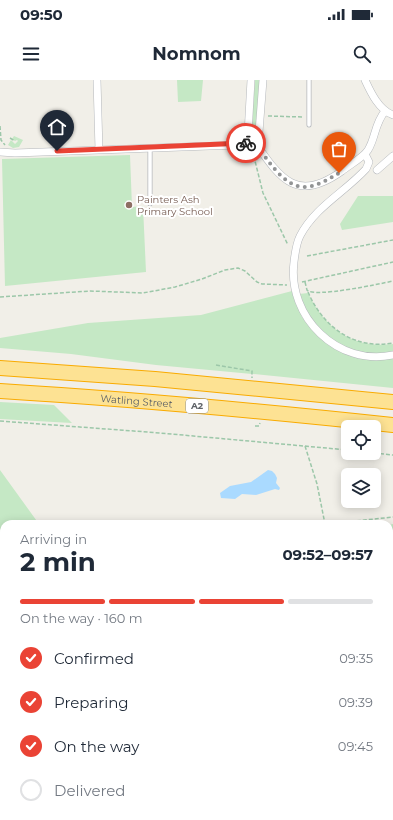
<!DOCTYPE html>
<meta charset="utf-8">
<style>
body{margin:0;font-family:Montserrat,sans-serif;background:#f6f6f7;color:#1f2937;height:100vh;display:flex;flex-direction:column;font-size:15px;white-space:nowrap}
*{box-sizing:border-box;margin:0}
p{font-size:13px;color:#747a83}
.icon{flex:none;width:22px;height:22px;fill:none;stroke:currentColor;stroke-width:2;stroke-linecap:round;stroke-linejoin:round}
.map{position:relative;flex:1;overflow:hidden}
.panel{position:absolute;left:0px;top:440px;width:393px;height:300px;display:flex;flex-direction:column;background:#fff;border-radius:12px 12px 0 0;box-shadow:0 2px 10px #0003}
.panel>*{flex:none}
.tools{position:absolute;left:341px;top:340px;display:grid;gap:8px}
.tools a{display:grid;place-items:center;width:40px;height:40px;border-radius:6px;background:#fff;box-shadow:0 2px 10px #0003;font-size:20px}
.pin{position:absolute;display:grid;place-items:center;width:34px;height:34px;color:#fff;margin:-41px -17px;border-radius:50% 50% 50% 0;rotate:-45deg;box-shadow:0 0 4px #0007}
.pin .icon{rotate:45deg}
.courier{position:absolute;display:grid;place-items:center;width:40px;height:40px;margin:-20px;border:3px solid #ea4335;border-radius:50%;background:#fff;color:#222;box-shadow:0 1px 5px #0007}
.overview em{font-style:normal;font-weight:700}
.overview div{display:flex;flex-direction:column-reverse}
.overview{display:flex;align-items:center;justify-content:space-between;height:68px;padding:0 20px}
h1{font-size:26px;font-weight:700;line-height:30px}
.bar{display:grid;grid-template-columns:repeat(4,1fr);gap:6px 4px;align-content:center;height:48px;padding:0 20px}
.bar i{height:5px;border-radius:3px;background:#e0e1e3}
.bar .current{background:#ea4335}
.bar p{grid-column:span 4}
ol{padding:0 20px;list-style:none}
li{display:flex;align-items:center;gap:12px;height:44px}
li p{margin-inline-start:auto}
li .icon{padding:4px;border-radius:50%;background:#ea4335;color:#fff;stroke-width:4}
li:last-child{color:#747a83}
li i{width:22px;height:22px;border:2px solid #e0e1e3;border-radius:50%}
.status{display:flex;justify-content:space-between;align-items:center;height:28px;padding:0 20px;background:#fff;direction:ltr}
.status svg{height:11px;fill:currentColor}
header{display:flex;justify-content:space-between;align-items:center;height:52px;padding:0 20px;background:#fff;font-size:18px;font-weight:700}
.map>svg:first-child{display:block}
.green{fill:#c5e8c5}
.water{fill:#aadaff}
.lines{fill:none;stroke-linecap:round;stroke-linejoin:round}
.lane-casing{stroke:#b5b8bc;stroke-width:5}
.street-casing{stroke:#b5b8bc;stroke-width:8}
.highway-casing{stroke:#f9ab00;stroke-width:16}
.path{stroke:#9cc7a9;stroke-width:1.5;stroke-dasharray:4 2;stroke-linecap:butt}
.lane{stroke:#fff;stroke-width:3.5}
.street{stroke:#fff;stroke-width:7}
.highway{stroke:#fde293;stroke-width:14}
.rail{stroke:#b6b7b8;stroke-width:2.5;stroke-dasharray:1 5;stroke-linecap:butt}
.done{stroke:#929495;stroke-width:4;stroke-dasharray:0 7.2}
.route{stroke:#ea4335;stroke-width:5}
.education-dot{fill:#8d6e63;stroke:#fff;stroke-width:1.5}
.labels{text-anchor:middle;stroke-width:4;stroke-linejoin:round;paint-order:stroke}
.shield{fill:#fff;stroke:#8f9295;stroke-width:1}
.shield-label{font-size:9px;font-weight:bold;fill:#5f6368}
.education-label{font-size:10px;fill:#785e54;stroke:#fff;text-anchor:start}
.street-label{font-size:10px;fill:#5f6368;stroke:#fff}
</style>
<div class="status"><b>09:50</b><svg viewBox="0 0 49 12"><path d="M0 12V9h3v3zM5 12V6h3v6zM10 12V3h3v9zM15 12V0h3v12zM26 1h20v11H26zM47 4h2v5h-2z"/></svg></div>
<header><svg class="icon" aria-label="menu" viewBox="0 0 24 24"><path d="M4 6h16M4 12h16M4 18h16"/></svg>Nomnom<svg class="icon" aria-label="search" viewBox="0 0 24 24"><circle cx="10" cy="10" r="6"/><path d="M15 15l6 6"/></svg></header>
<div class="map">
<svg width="393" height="740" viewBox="0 0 393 740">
<rect width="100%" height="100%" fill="#f1efe8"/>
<path class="green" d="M177,0H203L201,21L178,22Z
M255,0H262L258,54L251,53Z
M14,56L23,60L19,67L13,68L8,65L11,60L15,64L18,61L17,60L15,61L12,59Z
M130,75L132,127L143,126L146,192L5,206L2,79Z
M358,116H393V142L342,150L340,144Z
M292,211L302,237L316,253L371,280H380L393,277V308L253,294L252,292V294L156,285L71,274L0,268V258L88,243L201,235Z
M308,213C325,248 352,269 393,264V274L361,273L330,260L307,235L299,214Z
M0,322L54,325L72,343L0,339Z
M0,390L39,444H4V453L0,452Z
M393,444V478H389V445Z
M389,500H393V528H389Z
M0,530L4,531V548L0,550Z
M389,587H393V611L389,610Z"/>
<path class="water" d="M268,390L272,391L275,394L277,398L276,403L280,408L279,410L275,409L256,415L242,414L235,419L221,418L220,413L230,406L251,402Z"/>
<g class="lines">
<defs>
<path id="lane" d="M309,45V0
M150,124V68"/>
<path id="street" d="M97,0L99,70
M365,0C371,13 379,30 393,35
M254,61C280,98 296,124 342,91C348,86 364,77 368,70C376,57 374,45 385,31
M254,61L259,52L263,0
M243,63L248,54L251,0
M0,72L15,73L237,65L250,63L254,61
M365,74L369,82L366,89C345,112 315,127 300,156C296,164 295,173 294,182C287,237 338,287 393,275
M377,90L393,76"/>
<g id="highway">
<path d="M0,288L155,299L393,322"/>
<path id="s1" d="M0,311C131,319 262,331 393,345"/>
</g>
</defs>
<use href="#lane" class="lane-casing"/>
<use href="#street" class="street-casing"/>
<use href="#highway" class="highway-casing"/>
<path class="path" d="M268,36L303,37
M0,46L1,60L5,65
M10,58L15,61
M250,71L255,81L263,113L288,165
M307,176L393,160
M302,202L393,182
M305,202L307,210C314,218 379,204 393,201
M308,212C323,247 354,270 393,263
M0,217L90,211L143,213L175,207L202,199L225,190L238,188L245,191L257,202L262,204L287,205
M216,285L252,291V298
M0,341L160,353L348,370
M255,346H259L260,343
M305,366L317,404L325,444
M374,373L393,375
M327,444L393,437
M393,612H390L393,617
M193,736L197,740
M53,740L59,736
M320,740V736"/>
<use href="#lane" class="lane"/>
<use href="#street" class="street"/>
<use href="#highway" class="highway"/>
<path class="rail" d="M389,495H393
M0,496H4
M389,540L393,541
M389,568L393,569
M0,569L4,568
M0,592L4,591"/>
</g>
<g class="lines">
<path class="done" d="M246,63L254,61C265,76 283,107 304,107C316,107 329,99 339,93"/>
<path class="route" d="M57,71L246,63"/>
</g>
<circle class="education-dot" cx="129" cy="125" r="4"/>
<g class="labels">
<rect class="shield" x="186" y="319" width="22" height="14" rx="3"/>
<g class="shield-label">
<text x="197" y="329">A2</text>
</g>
<g class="education-label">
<text x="137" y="123">Painters Ash<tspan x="137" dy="12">Primary School</tspan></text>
</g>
<g class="street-label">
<text dy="4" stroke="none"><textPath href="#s1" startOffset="137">Watling Street</textPath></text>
</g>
</g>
</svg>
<div class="tools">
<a><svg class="icon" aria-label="locate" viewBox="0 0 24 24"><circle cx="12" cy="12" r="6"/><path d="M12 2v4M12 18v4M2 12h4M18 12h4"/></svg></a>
<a><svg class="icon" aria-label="layers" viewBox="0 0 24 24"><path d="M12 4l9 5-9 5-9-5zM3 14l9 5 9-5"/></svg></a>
</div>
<div class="pin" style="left:339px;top:93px;background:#ea580c"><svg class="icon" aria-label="bag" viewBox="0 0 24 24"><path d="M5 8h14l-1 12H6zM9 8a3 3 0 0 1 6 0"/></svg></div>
<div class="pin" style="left:57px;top:71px;background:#1f2937"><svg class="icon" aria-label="home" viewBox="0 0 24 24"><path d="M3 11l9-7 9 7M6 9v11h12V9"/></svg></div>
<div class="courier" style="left:246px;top:63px"><svg class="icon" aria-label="bike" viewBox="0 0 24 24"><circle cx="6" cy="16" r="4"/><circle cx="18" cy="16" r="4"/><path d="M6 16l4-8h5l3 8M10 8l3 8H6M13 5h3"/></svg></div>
<section class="panel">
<div class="overview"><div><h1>2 min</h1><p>Arriving in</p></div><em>09:52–09:57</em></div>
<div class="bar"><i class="current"></i><i class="current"></i><i class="current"></i><i></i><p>On the way · 160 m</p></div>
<ol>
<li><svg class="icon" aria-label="check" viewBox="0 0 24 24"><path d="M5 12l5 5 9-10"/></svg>Confirmed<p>09:35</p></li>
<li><svg class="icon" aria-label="check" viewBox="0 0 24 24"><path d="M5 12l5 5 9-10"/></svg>Preparing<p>09:39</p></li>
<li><svg class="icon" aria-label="check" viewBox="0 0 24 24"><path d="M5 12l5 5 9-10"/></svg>On the way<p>09:45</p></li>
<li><i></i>Delivered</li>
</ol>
</section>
</div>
